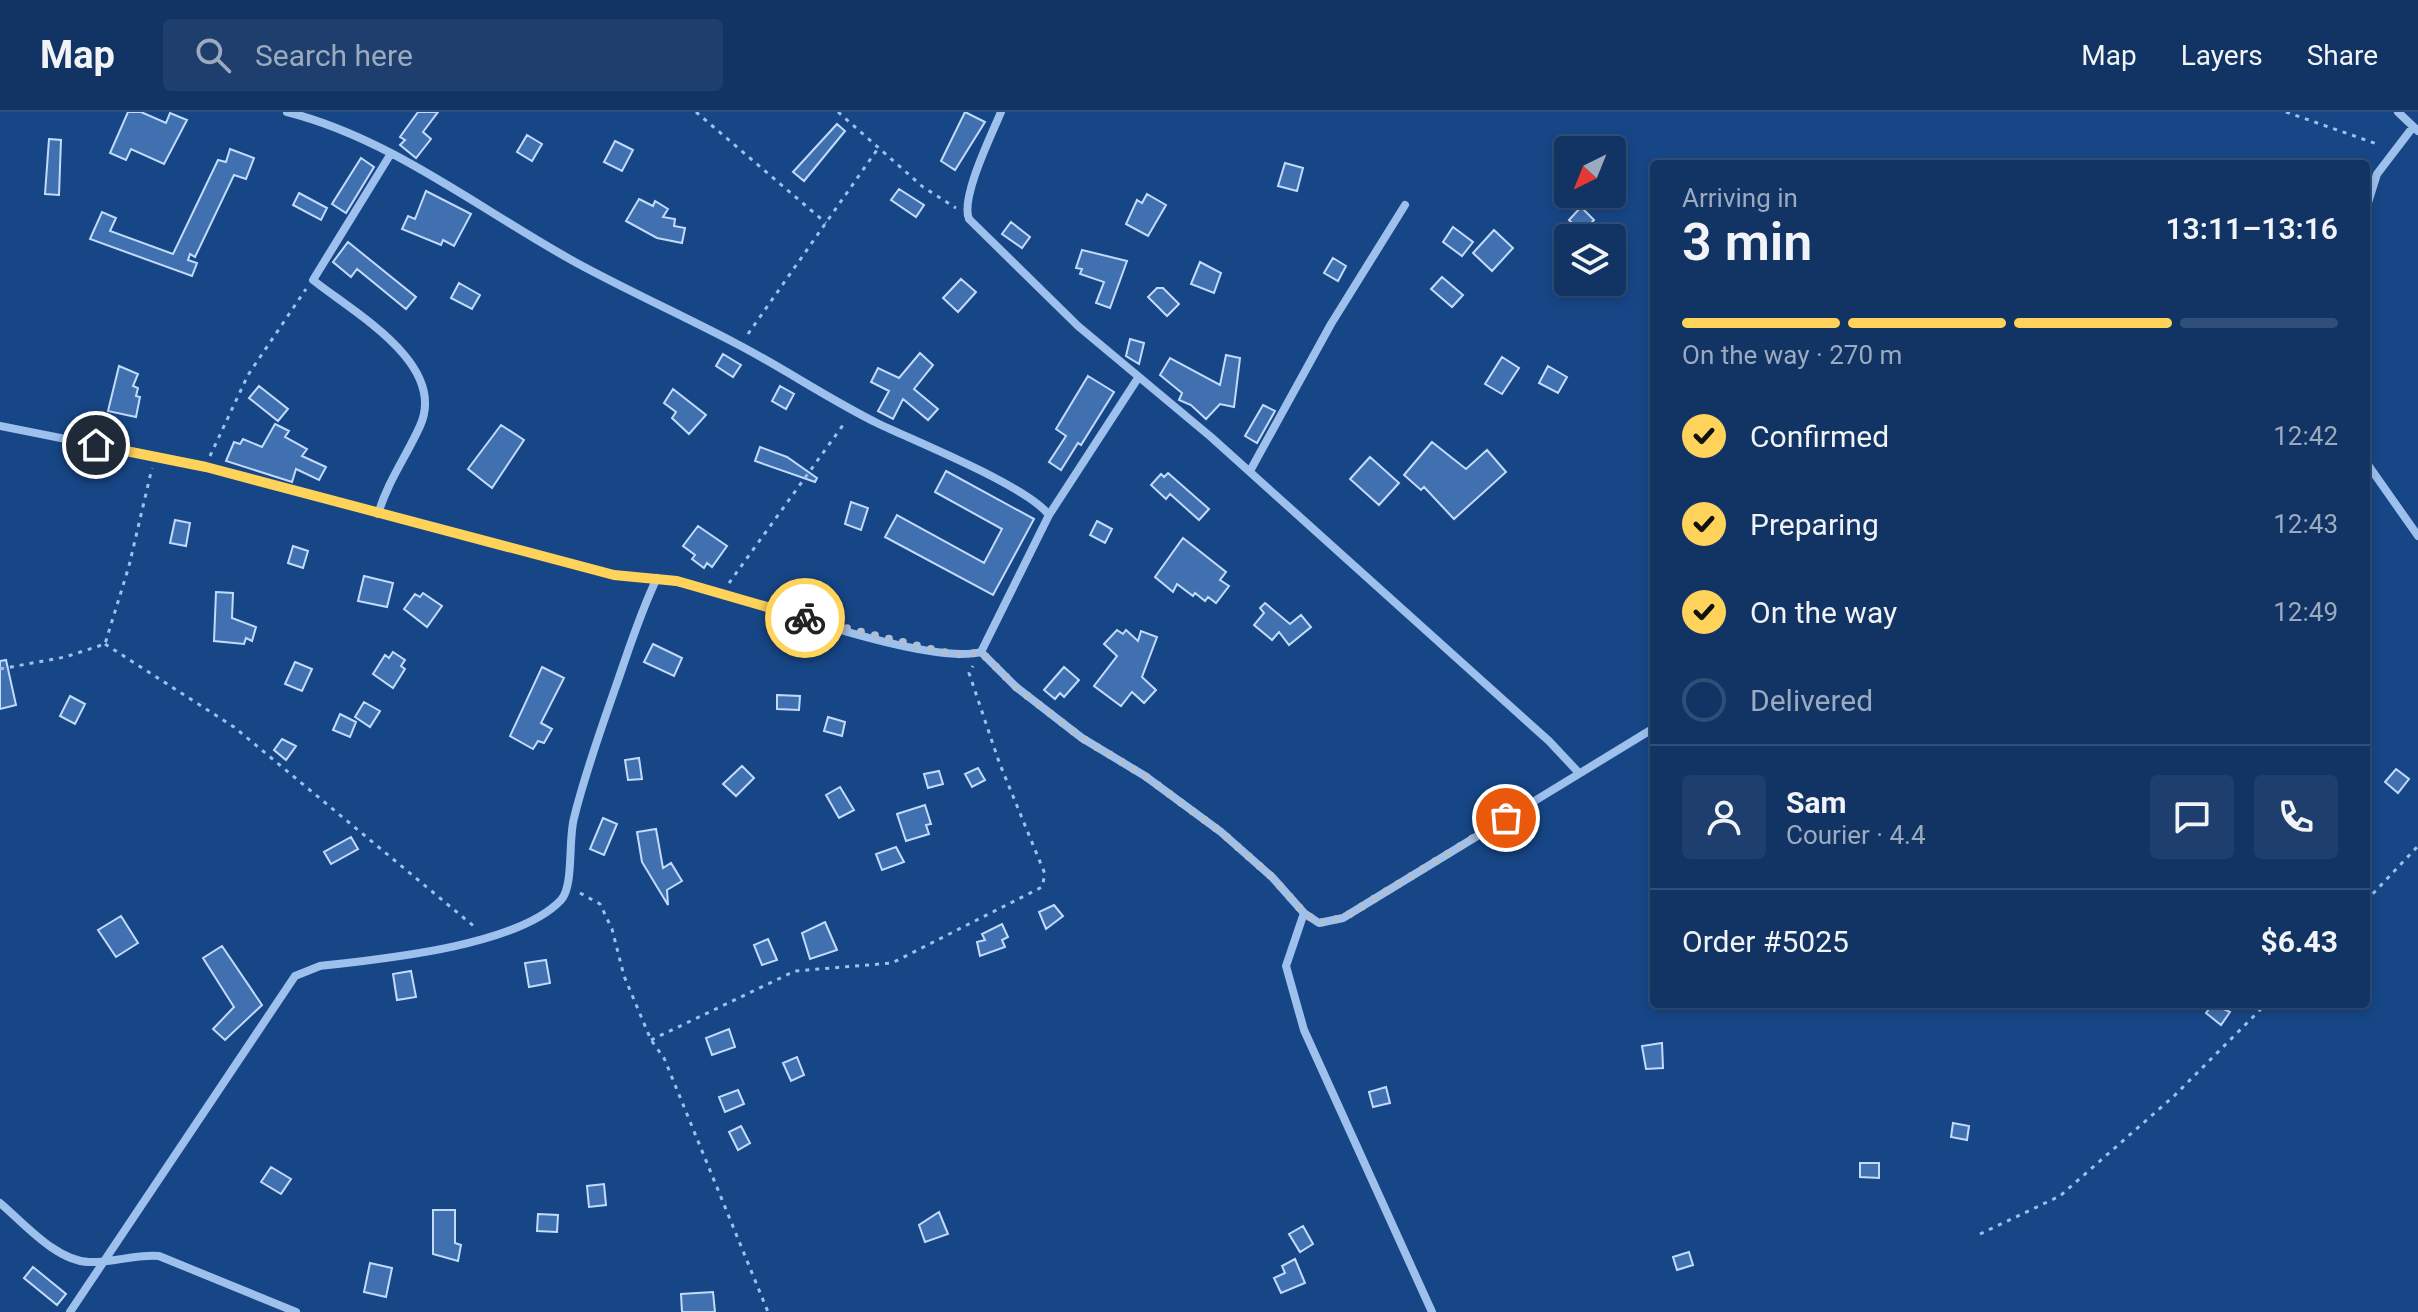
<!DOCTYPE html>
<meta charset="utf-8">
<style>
body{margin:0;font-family:Roboto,sans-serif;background:#1e3f6d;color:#f1f3f6;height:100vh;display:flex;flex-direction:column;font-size:30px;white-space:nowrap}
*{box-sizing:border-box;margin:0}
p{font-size:26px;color:#9caabf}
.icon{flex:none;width:44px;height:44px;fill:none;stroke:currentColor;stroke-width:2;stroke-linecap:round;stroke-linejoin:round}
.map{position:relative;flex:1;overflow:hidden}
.side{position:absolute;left:1650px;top:48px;width:720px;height:848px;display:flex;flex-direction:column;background:#113464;border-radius:8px;box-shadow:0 4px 12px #0003,0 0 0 2px #304f78}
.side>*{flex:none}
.needle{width:52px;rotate:223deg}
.fabs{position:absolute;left:1554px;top:24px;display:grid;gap:16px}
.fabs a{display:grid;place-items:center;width:72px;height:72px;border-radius:8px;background:#113464;box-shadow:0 4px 12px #0003,0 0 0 2px #304f78;font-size:40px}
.pin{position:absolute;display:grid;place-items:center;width:68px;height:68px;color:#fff;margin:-34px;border:4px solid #fff;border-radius:50%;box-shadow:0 2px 8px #0007}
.courier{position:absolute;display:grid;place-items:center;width:80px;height:80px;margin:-40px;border:6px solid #ffd25a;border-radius:50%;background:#fff;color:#222;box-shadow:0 2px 10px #0007}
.summary em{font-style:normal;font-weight:600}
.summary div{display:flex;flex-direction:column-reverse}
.summary{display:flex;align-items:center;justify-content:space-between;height:136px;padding:0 32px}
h1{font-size:52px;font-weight:600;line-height:60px}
.bar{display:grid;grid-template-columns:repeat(4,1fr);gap:12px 8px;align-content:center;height:96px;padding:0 32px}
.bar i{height:10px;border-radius:6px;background:#304f78}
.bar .current{background:#ffd25a}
.bar p{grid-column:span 4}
.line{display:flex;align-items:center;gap:20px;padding:0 32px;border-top:2px solid #304f78}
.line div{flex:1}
.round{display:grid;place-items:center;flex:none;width:84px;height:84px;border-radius:8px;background:#1e3f6d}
ol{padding:0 32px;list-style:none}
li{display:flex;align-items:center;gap:24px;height:88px}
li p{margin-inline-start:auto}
li .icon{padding:8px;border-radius:50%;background:#ffd25a;color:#111;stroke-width:4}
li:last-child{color:#9caabf}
li i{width:44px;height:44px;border:4px solid #304f78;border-radius:50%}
header{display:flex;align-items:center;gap:48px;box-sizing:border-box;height:112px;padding:0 40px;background:#113464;border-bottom:2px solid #304f78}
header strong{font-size:38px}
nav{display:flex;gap:44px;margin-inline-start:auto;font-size:28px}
.search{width:560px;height:72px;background:#1e3f6d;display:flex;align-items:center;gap:20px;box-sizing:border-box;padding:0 28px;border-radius:8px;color:#9caabf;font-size:30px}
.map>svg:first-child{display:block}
.building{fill:#4070b0;stroke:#c3dbfa;stroke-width:2}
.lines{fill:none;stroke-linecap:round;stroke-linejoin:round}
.path{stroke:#9ec0ed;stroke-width:3;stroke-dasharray:4 6;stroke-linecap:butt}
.minor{stroke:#9ec0ed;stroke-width:8}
.done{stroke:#aebed5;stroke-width:8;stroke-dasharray:0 14.4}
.route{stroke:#ffd25a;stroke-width:10}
</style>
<header>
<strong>Map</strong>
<div class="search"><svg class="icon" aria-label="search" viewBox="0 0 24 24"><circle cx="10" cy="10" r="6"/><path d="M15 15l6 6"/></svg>Search here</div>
<nav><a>Map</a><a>Layers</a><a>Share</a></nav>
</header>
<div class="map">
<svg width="2418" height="1200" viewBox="0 0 2418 1200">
<rect width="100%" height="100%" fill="#174686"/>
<path class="building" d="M128,0H141L166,11L170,1L187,8L164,52L131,37L126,48L110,41Z
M418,0H438L423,20L431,27L416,46L400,33L405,28L400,25Z
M965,0L985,10L955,58L941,49Z
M837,12L845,19L804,69L793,60Z
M527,23L542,32L532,49L517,40Z
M49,27L61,28L59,83L45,82Z
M615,29L633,38L622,59L604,50Z
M230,37L254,46L246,67L234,63L195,145L190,142L188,148L197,151L192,164L90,127L102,100L116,106L110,119L173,142L218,48L226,50Z
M361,46L374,55L346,101L332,92Z
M1285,51L1303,56L1297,79L1278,74Z
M899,77L924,93L916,105L891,88Z
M426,79L471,102L454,134L443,128L441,133L402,117L408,104L415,107Z
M299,81L327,96L321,108L293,93Z
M1147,82L1166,93L1148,124L1126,112L1137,88L1142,91Z
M639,87L653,94L655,89L668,97L663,105L675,107L674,114L685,116L682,131L657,126L626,109Z
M1581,95L1594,108L1582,121L1569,108Z
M1011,110L1030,125L1022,136L1002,122Z
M1453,115L1473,130L1462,144L1443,130Z
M1494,118L1513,136L1492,159L1473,141Z
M348,130L416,185L406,197L357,157L351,165L333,150Z
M1082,138L1127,149L1110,196L1096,191L1104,170L1080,162L1082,157L1076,156Z
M1333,146L1346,154L1338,169L1324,161Z
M1200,150L1221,161L1214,181L1191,172Z
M1442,165L1463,183L1452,195L1431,177Z
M961,167L976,180L958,200L943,186Z
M459,171L480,183L472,197L451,186Z
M1157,176H1163L1179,192L1167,204L1148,185Z
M1130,227L1144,231L1139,252L1126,244Z
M920,241L933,253L914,277L938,297L928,308L903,287L893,307L878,299L889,279L871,270L878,256L899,266Z
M723,242L741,253L733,265L716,254Z
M1226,243L1240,246L1234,295L1220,292L1206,307L1191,293L1179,288L1182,281L1160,263L1170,246L1220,273Z
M1502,245L1519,256L1502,282L1485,272Z
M119,254L138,262L133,274L138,276L136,284L140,285L136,305L108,299Z
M1548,254L1567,265L1558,281L1539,271Z
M1088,264L1114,280L1081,333L1078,331L1061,358L1049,350L1066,324L1056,317Z
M259,274L288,297L278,309L249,286Z
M780,274L794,282L786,297L772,289Z
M673,277L706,303L689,322L672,306L676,300L664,291Z
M1263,293L1275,299L1257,331L1245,324Z
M275,312L289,319L285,325L307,337L302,344L326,355L319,368L296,357L292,370L226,349L234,330L240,332L243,327L262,335Z
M501,313L524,328L492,376L468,357Z
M1432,330L1466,357L1487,338L1506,360L1454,407L1424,375L1421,378L1404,363Z
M760,335L787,345L817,366L815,370L755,349Z
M1370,345L1399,371L1379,393L1350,367Z
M946,359L1034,407L993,483L885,425L897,403L984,451L1002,417L935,380Z
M1168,361L1209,397L1199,408L1170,382L1166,387L1151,373L1161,362L1164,365Z
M851,390L868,396L861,418L845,412Z
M175,408L190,411L186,434L170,431Z
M1097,409L1112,417L1105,431L1090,423Z
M698,414L727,434L712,455L707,451L704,456L692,447L695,443L683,434Z
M1183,426L1226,460L1220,468L1229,474L1216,491L1208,485L1205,489L1195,481L1193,484L1177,472L1173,480L1155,465Z
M293,434L308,439L303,456L288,451Z
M364,464L393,471L387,495L358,489Z
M216,480L233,481L232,506L256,515L252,529L246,526L244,532L214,529Z
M423,481L442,494L427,515L404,497L415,482L420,485Z
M1265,491L1290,512L1301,503L1311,515L1289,533L1279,520L1272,528L1254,513L1264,501L1260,496Z
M1117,518L1123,522L1126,518L1138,529L1141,519L1157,525L1142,565L1156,578L1144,591L1132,580L1121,594L1094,574L1117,544L1104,532Z
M653,532L682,546L674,564L644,550Z
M393,540L405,548L401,554L405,557L393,576L373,562L385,543L389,546Z
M6,548L16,593L0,597V549Z
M295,550L312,557L302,579L285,572Z
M542,555L564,566L541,611L552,617L544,631L538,629L533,637L510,624Z
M1064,555L1079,568L1064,585L1060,581L1055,587L1044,578Z
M777,583L800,584L799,598L777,597Z
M70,584L85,592L75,612L60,604Z
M364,590L380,599L370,615L355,605Z
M340,602L356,610L350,625L333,618Z
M828,605L845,610L842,624L824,619Z
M282,627L296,634L286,648L274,638Z
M639,646L642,667L628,668L625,648Z
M742,654L754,666L736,684L723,672Z
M978,656L985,668L972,675L965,662Z
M2396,657L2409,667L2398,681L2385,670Z
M939,659L943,672L928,676L924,662Z
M840,675L854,698L839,706L826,683Z
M925,693L931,712L926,713L929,722L906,729L897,702Z
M603,706L617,712L604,743L590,737Z
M656,717L663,756L671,751L682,769L667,778L668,793L642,750L637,720Z
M351,725L358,737L331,752L324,740Z
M896,735L904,750L882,758L876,742Z
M1054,793L1063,804L1046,817L1039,800Z
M121,804L138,831L116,845L98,818Z
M825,810L837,838L810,847L802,821Z
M1002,812L1008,825L1002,828L1005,835L980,844L977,830L985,828L982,822Z
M768,827L777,848L762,853L754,833Z
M222,834L262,893L225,928L213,917L234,895L203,846Z
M546,848L550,871L529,875L525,851Z
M411,859L416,885L397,888L393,862Z
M2213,892L2230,900L2221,913L2206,901Z
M729,917L735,935L712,943L706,926Z
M1662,931L1663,956L1646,957L1642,934Z
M797,945L804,963L791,969L783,951Z
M1386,975L1390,991L1373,995L1369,980Z
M738,978L744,992L725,1000L719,985Z
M1953,1011L1969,1014L1967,1028L1951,1025Z
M741,1014L750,1031L738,1038L729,1020Z
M1860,1051H1879V1066L1860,1065Z
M271,1055L291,1067L281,1082L261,1070Z
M604,1072L606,1093L589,1095L587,1074Z
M433,1098H455V1131L461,1133L458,1149L433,1142Z
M939,1100L948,1122L925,1130L919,1113Z
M538,1102L558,1103L557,1120L537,1119Z
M1303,1114L1313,1132L1300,1140L1289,1122Z
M1689,1140L1693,1153L1677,1158L1673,1145Z
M1295,1147L1305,1171L1281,1181L1274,1166L1285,1161L1282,1154Z
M370,1151L392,1156L386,1185L364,1180Z
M33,1155L66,1182L57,1193L24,1166Z
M713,1180L715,1200H682L681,1182Z"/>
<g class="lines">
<path class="path" d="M696,0L826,111
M838,0L923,75L956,96
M2286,0L2380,33
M748,222L879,35
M210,344L248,263L306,177
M729,471L846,309
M105,532L234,615L476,816
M0,557L65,545L105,532L129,454L152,356
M580,781L600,792L612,817L624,864L651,928L664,946L768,1200
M2366,789L2418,734
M651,928L795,859L892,851L1042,775L1045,762L999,650L969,561L973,554
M1980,1122L2060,1084L2174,984L2266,892"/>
<path class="minor" d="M287,0C391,26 482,99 575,150C628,179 684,204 737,232C785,257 830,288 879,312C917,330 1027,374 1049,403
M1001,0C992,22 960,86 969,107L1078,214L1211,325L1549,629L1579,661
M2398,0L2418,19
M2366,97L2377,62L2413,15
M0,314L206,355L614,463C643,466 671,467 699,475C760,491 928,554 981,540
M2366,350L2418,424
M1250,359L1331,212L1405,93
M378,402C388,369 406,345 420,314C448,252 354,201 313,168L390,43
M981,540L1016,575L1082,626L1145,664L1221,720L1272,765L1304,801L1319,811L1343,806L1654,616
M981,540L1049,403L1138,266
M1304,801L1286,854L1304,918L1432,1200
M0,1091C24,1111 56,1149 89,1150C113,1151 135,1142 159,1144L296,1200
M70,1200L295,864L320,854C383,847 518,834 561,788C574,774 568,728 574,706C585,661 601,617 616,574C629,537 640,501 657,466"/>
</g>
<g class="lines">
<path class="done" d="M805,506L943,540L964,543L981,540L1016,575L1082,626L1145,664L1221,720L1272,765L1304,801L1319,811L1343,806L1506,706"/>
<path class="route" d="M96,333L206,355L614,463L677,469L805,506"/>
</g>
</svg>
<div class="fabs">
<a><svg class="needle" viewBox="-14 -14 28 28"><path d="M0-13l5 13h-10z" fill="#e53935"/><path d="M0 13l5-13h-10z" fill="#9caabf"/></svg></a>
<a><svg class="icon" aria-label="layers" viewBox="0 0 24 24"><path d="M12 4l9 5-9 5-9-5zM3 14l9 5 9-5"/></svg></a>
</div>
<div class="pin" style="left:1506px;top:706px;background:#ea580c"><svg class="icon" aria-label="bag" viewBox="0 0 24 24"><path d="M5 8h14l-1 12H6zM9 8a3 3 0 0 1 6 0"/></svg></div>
<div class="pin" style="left:96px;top:333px;background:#1f2937"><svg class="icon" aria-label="home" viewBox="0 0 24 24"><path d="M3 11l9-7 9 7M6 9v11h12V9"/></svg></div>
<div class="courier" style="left:805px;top:506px"><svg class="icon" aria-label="bike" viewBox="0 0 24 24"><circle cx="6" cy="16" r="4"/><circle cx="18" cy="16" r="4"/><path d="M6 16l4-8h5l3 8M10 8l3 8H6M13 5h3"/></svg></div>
<section class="side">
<div class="summary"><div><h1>3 min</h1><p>Arriving in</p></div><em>13:11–13:16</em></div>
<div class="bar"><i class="current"></i><i class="current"></i><i class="current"></i><i></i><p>On the way · 270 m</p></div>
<ol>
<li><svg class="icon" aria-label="check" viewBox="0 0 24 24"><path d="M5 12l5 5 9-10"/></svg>Confirmed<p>12:42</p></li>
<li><svg class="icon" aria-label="check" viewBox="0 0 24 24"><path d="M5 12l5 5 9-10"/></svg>Preparing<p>12:43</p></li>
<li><svg class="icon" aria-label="check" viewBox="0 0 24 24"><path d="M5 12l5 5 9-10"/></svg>On the way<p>12:49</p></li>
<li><i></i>Delivered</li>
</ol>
<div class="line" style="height:144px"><a class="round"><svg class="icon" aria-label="person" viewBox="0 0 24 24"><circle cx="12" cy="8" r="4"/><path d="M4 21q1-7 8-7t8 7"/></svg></a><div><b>Sam</b><p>Courier · 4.4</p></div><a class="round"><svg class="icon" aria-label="chat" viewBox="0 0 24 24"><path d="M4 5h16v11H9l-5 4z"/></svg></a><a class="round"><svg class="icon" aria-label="phone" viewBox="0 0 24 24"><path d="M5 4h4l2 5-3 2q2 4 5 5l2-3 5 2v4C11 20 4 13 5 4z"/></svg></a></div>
<div class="line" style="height:104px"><div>Order #5025</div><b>$6.43</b></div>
</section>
</div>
